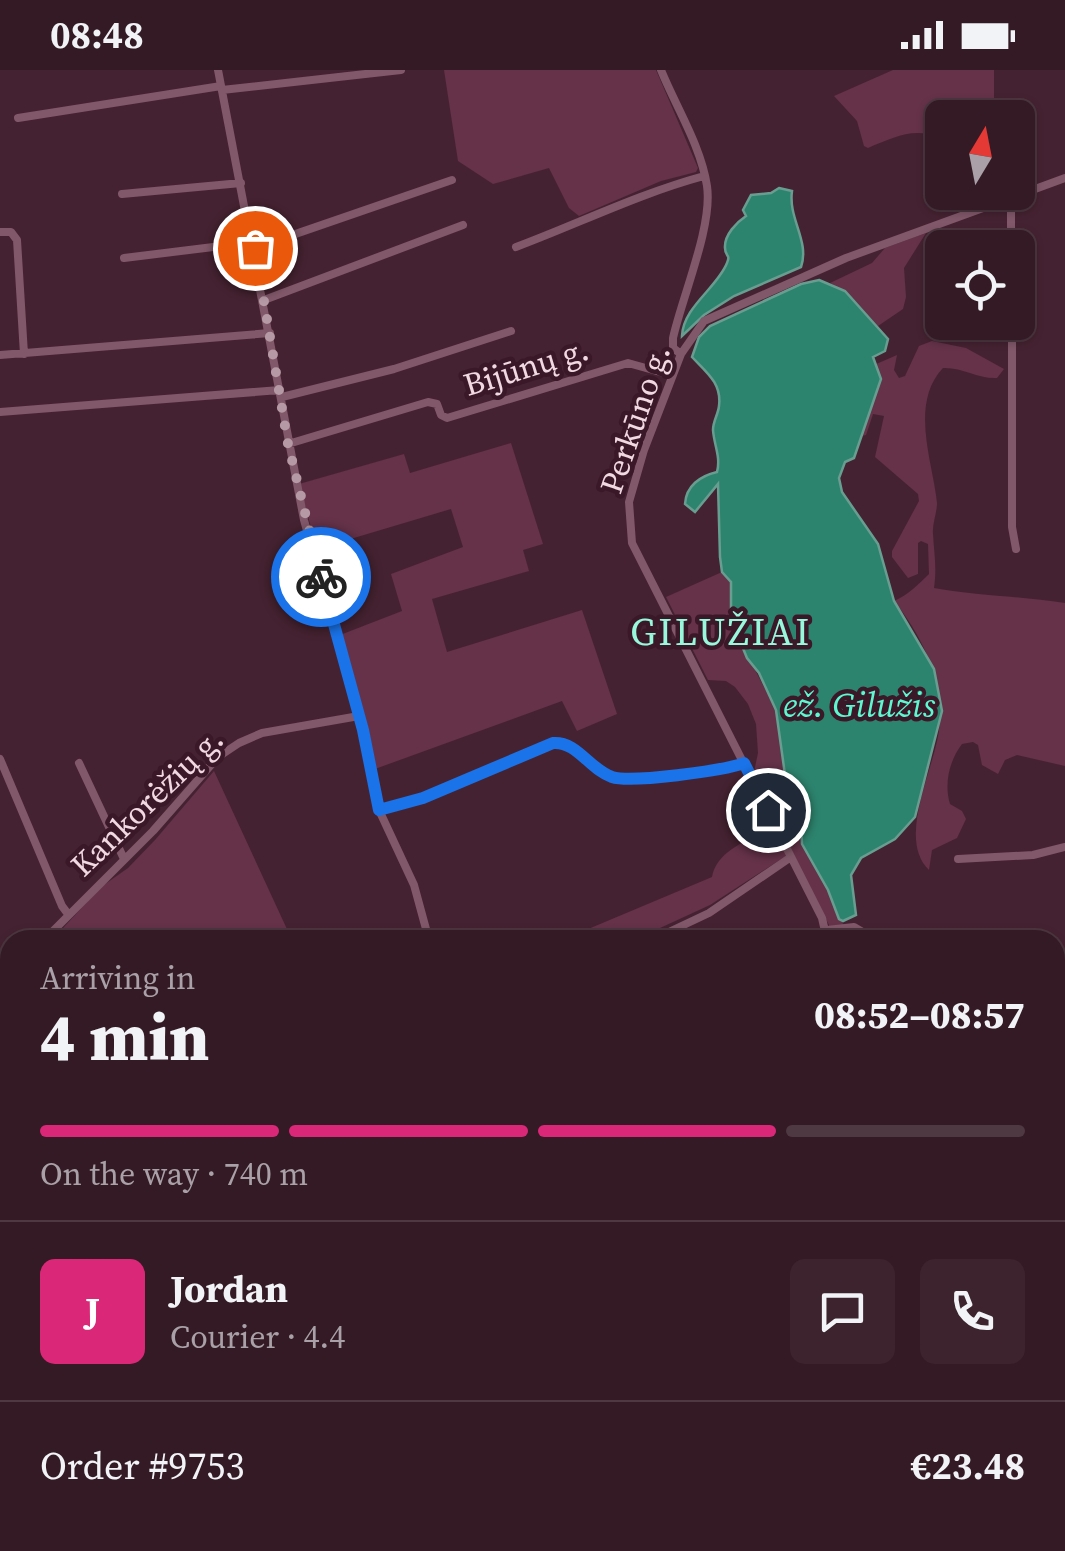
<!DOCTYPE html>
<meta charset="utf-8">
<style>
body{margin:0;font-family:"Source Serif 4",serif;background:#3c232d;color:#f1f3f6;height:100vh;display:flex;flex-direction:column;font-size:38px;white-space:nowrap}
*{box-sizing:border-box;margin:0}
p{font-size:32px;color:#a9a1a7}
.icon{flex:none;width:55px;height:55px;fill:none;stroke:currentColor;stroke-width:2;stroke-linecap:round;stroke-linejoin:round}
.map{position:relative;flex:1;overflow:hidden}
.side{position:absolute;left:0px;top:860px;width:1065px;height:622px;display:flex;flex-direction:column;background:#341a25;border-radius:30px 30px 0 0;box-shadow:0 2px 8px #0004,0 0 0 2px #4e3842}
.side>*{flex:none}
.needle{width:65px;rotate:10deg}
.buttons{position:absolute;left:925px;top:30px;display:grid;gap:20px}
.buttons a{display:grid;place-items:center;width:110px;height:110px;border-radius:15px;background:#341a25;box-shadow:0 2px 8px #0004,0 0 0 2px #4e3842;font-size:50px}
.pin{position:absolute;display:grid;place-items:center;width:85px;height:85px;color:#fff;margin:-42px;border:5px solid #fff;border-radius:50%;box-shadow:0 2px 10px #0007}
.courier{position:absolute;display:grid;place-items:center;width:100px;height:100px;margin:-50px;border:8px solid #1a73e8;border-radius:50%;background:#fff;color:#222;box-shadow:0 2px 12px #0007}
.overview em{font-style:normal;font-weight:800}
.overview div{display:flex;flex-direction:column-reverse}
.overview{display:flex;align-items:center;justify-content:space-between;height:170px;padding:0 40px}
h1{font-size:65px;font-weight:800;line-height:75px}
.bar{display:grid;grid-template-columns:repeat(4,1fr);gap:15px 10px;align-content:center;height:120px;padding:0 40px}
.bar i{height:12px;border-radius:8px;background:#4e3842}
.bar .current{background:#db2777}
.bar p{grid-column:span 4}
.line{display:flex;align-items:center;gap:25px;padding:0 40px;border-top:2px solid #4e3842}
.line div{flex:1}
.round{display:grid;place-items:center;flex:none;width:105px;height:105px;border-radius:15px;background:#3c232d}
.status{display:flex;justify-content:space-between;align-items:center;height:70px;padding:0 50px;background:#341a25;direction:ltr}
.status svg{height:28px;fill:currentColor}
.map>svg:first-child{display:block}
.green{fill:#653249}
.water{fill:#2d846e;stroke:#689e91;stroke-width:2.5}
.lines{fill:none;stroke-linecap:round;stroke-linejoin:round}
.stream{stroke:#689e91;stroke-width:2.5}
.minor{stroke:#815869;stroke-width:8}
.done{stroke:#b599a4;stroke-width:10;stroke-dasharray:0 18}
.route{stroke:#1a73e8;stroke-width:12}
.labels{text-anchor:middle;stroke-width:9;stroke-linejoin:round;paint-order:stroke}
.street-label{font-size:32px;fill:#f1d9e2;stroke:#3a1828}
.water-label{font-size:35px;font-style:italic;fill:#5df7d0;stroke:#3a1828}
.quarter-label{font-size:38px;letter-spacing:2.5px;fill:#98f8db;stroke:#3a1828}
</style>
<div class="status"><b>08:48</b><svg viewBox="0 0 49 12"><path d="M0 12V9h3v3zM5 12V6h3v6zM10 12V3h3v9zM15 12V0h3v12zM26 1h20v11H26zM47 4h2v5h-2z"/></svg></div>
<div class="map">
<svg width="1065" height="1481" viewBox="0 0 1065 1481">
<rect width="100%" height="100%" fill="#452231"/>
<path class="green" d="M444,0H656L698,98L696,102L661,111L579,146L569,138L549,98L493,114L458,91Z
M893,0H994V47L942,48V69C915,56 895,67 868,78L864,76L857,51L834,26Z
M926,163L904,198L906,227L903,239L878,256L845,221L830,213L872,193L885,178Z
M932,271L966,278L1004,299L997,308C978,309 962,297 943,298C909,334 933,392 937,433C937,443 932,454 933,464C934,483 937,497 934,518C977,526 1021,526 1065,533V696L1017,685L1005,690L998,704L982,695L978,675L973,672L962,674C949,691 944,714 950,734L962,741L966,749L957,768L932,780L929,800C896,769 935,697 939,660C945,613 923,567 894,531C908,525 919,514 929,504L928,474L921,471L918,473V504L908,508L892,487V481L919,431L918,424L875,387L884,346L873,344L866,365L862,366L881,309L874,295L897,285L894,300L899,308L905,306L919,276Z
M511,373L543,474L523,480L529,501L432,529L447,582L582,540L617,644L577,661L562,631L375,699L340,565L402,541L391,504L463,477L451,439L317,479L299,414L404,384L410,403Z
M722,502L731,512V543L740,557V571L776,640L786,712L801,752L802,774L828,820L839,848L854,870H829V855L792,782L710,835L634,870H562L712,807C717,778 755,768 778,755L754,702L758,683L756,654L748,634L735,617L726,611L708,610L666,527Z
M214,701L292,870H52L101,817L128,798L155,770Z
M10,954V1472L484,1473L482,1481H0V975Z"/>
<path class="water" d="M779,118L792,121C788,149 810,171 801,197L734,226L704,245L682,266C683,237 717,218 727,193C731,184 725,187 725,178C724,165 737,152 746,146L743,140L751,125L771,123Z
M819,210L845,221L888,269L885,281L873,287L881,309L854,388L845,392L839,408L842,422L878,474L894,531L934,599L942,641L915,747L895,769L861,788L851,805L856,845L843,851L839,849L828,820L802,774L801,752L786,712L776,640L759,603L747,588L740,571L739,557L731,543V512L722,502L720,487L718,414L695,442L685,434C686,416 700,406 717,402C721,387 714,375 713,360C713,351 718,345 719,336C722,313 706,302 692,287L699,267L710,256L801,214Z"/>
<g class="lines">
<path class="stream" d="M850,866L851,870
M1055,1235L1065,1240"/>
<path class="minor" d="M218,0L304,450L363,659L379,740L414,815L429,870
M661,0C676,37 701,76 707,116C713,156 682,227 673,268V278L681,284
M222,20L401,0
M18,48L221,16
M122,124L241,113
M1011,128V178
M0,162H11L17,170L24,284
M516,177C580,153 638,124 704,106
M255,178L452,110
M124,188L254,172
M264,230L463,155
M1012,252V457L1016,479
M0,285L270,263
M282,327L394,299L511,261
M0,342L280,320
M288,374L428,332L437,334L441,345L447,348L628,293L671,305
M0,689L62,836L68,844
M79,693L124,789
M379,740L423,728L553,673C577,671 589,699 612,707C631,713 723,701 744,693
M958,789L1033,785L1065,777
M827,860L854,857L876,870
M44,870L153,761L218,687L239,673L262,663L359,646
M652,870L709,843L791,787
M827,870L822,848L632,473L629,432L644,380L681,284L704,251L846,188L1065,108
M1055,913L1065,898
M0,931L10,938L0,959
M1055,1011L1065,1010
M1055,1339L1065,1346
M775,1481L776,1472"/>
</g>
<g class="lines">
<path class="done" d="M255,178L288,374L321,507"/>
<path class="route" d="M321,507L363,660L379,740L423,728L553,673C577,671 589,699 612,707C631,713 723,701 744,693L768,740"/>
</g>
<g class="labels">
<g class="street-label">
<text transform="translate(526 297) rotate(-17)" y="11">Bijūnų g.</text>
<text transform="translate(635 349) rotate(-71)" y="11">Perkūno g.</text>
<text transform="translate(147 732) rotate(-44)" y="11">Kankorėžių g.</text>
</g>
<g class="water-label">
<text x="859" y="647">ež. Gilužis</text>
</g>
<g class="quarter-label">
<text x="721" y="575">GILUŽIAI</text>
</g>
</g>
</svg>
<div class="buttons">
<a><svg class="needle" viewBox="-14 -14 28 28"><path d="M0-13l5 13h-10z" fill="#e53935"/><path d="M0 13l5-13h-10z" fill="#a9a1a7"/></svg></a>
<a><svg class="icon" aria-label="locate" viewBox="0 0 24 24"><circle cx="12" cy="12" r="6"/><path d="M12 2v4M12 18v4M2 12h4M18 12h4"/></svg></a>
</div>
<div class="pin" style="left:255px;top:178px;background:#ea580c"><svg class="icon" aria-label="bag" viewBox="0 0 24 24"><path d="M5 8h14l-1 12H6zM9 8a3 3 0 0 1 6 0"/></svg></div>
<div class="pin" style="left:768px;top:740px;background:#1f2937"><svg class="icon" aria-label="home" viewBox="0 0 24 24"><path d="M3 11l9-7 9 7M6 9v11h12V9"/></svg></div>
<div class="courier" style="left:321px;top:507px"><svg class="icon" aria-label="bike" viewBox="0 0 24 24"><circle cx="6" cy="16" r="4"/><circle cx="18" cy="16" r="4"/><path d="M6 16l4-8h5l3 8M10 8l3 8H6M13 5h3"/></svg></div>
<section class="side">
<div class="overview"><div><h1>4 min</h1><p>Arriving in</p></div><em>08:52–08:57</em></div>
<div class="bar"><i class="current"></i><i class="current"></i><i class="current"></i><i></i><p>On the way · 740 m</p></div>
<div class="line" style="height:180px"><b class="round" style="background:#db2777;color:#fff">J</b><div><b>Jordan</b><p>Courier · 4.4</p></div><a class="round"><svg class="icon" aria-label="chat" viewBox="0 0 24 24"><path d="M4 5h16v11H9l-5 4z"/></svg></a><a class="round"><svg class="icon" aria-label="phone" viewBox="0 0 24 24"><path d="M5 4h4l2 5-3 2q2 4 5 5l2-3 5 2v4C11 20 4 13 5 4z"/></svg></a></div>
<div class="line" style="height:130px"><div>Order #9753</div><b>€23.48</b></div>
</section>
</div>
